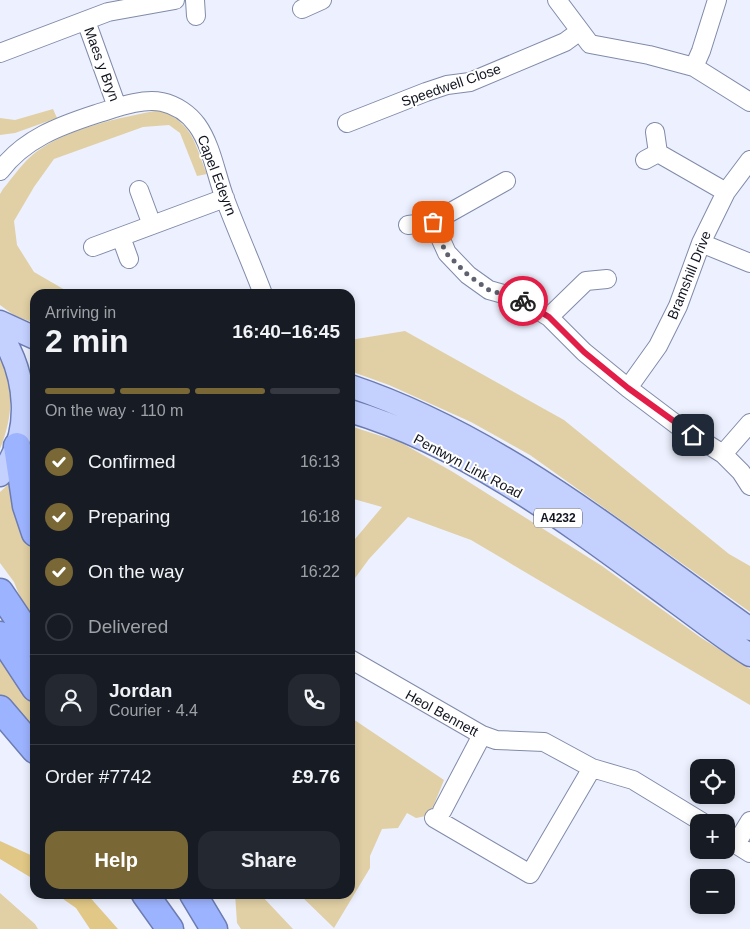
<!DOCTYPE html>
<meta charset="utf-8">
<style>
body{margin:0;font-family:Arial,sans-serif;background:#242831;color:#f1f3f6;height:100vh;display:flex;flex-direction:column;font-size:19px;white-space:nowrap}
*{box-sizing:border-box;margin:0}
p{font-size:16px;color:#9ea1a6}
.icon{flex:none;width:28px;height:28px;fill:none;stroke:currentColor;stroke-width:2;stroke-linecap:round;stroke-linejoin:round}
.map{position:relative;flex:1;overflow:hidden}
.drawer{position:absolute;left:30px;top:289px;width:325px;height:610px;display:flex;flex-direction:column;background:#171b24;border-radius:15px;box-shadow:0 2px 8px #0003}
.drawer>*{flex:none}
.buttons{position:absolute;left:690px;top:759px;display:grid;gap:10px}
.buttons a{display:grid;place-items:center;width:45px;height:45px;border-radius:10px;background:#171b24;box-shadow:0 2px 8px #0003;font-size:25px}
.pin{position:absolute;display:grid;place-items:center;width:42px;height:42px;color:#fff;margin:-21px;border-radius:10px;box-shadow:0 2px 8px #0006}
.courier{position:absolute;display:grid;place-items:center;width:50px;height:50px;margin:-25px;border:4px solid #e11d48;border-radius:50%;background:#fff;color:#222;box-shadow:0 1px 6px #0007}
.summary em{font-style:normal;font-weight:700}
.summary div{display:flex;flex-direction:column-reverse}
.summary{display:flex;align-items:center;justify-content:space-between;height:85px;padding:0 15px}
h1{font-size:32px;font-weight:700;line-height:38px}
.bar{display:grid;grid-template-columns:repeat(4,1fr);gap:8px 5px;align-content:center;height:60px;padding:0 15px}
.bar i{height:6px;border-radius:4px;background:#363941}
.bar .active{background:#796735}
.bar p{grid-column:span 4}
.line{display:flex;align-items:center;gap:12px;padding:0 15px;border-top:1px solid #363941}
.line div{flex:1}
.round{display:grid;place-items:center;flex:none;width:52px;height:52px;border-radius:15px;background:#242831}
ol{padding:0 15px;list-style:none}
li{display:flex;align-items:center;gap:15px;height:55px}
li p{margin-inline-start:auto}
li .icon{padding:5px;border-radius:50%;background:#796735;color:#fff;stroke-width:4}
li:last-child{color:#9ea1a6}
li i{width:28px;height:28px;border:2px solid #363941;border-radius:50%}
.cta{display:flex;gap:10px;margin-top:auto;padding:10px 15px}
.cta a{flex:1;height:58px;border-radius:15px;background:#796735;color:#fff;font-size:20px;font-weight:700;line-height:58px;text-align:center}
.cta a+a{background:#242831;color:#f1f3f6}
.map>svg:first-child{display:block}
.green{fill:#e1d0a5}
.water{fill:#e2c886}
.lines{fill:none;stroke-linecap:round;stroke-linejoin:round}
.minor-casing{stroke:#818ba9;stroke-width:20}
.major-casing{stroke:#6c7cb1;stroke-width:25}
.highway-casing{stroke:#6c7cb1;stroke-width:29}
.minor{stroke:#fff;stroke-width:18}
.major{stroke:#c4d1ff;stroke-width:22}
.highway{stroke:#9cb3ff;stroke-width:26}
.done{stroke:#5f626e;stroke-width:5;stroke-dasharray:0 9}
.route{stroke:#e11d48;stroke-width:6}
.labels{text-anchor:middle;stroke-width:4;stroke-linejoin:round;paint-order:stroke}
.shield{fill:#fff;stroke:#595b63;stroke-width:1}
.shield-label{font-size:12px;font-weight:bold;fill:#121520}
.street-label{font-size:14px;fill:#121520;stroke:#fff}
</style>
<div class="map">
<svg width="750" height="929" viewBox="0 0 750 929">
<rect width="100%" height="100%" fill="#edf1ff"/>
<path class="green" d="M53,109L57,118L15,133L0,135V118L15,120Z
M161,110C194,126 194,142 207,174L197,176L180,133L169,125L143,127L54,159L34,187L14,221L17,245L34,272L72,294H35V323L15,316L0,305V194L3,189C13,177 23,162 36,152C69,128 121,117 161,110Z
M405,331L564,420L729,554L750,566V612L530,455L471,422L389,385L350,371V340Z
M0,356C16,384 12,420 0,449Z
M350,426L400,442L453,472L602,566L700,637L750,669V705L471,540L408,517L369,559L350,585V545L382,507L350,498Z
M15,478L23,516L35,548V621L20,597L14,582L0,563V492Z
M0,658L35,709V740L0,700Z
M350,717L444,780L433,807L426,816L416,818L407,813L398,828L382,829L370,856V868L334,928L299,894H350Z
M0,893L35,924L38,929H0Z
M235,894H260L293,929H241L237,923Z"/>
<path class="water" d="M0,841L35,857V880L0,859Z
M56,894H87L118,929H90L76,908Z"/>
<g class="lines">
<defs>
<path id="minor" d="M195,0L196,16
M557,0L590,44L649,55L694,67L750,102
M302,9L322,0
M86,21L117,107
M0,53L108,12L175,0
M694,67L701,51L717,0
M347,123L426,92L447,85L470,82L565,42L580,31
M658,153L726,192
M645,160L658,153L655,132
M0,171C24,139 59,126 96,114C116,108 141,98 162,102C176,105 189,114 197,125C212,146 216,175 225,199C237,231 251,262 263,294
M139,190L152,225
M433,222L447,253L468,275L489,290L518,298L549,317L584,352L628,388L677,425L723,454L741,472L750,486
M408,225L433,222L506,181
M121,237L129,259
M701,243L750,263
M93,247L225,198
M549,317L586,281L607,279
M628,388L658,346L678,306L701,243L726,192L750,160
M723,454L750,423
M350,659L482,735L496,740L544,742L592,768L633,780L702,822
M442,811L482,735
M434,818L530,874L592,768
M726,838L750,853
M736,844L750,821"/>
<path id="major" d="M0,322L35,338
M0,333C27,375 34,434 0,475
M350,386C502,437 621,538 750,629
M350,411C470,447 573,527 673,600C698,618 723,638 750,655"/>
<path id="highway" d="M17,446L26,506L35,533
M0,592L35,644
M0,635L35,688
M0,709L35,750
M145,894L170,929
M193,894L214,929"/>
</defs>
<use href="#minor" class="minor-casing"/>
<use href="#major" class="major-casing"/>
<use href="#highway" class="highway-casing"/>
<use href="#minor" class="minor"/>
<use href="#major" class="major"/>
<use href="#highway" class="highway"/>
</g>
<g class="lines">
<path class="done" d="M433,222L446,253L468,275L489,290L523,301"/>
<path class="route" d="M523,301L549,317L584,352L628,388L693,435"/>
</g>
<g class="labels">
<rect class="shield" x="534" y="508.5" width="48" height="19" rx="4"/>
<g class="shield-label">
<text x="558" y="522">A4232</text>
</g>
<g class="street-label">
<text transform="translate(102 64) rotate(70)" y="5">Maes y Bryn</text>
<text transform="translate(451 85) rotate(-19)" y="5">Speedwell Close</text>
<text transform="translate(217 175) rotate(69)" y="5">Capel Edeyrn</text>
<text transform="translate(689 275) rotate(-68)" y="5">Bramshill Drive</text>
<text transform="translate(468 466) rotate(28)" y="5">Pentwyn Link Road</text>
<text transform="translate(442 713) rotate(29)" y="5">Heol Bennett</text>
</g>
</g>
</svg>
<div class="buttons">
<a><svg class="icon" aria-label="locate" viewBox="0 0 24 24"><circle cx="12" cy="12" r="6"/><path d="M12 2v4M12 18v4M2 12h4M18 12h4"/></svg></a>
<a>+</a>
<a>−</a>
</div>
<div class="pin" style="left:433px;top:222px;background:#ea580c"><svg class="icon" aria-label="bag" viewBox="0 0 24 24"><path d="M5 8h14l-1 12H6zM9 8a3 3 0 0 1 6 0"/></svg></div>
<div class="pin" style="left:693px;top:435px;background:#1f2937"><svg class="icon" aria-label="home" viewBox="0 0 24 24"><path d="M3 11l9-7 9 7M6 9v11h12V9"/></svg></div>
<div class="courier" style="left:523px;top:301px"><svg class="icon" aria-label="bike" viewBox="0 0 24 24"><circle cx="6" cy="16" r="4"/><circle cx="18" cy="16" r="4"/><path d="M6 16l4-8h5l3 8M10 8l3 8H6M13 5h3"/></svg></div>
<section class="drawer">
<div class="summary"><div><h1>2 min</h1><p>Arriving in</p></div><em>16:40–16:45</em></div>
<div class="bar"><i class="active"></i><i class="active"></i><i class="active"></i><i></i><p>On the way · 110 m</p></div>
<ol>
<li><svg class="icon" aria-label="check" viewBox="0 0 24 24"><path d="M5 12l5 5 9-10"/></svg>Confirmed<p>16:13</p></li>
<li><svg class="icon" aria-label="check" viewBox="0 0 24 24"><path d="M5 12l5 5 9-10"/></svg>Preparing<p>16:18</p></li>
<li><svg class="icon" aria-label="check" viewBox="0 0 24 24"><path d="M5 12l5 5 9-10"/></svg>On the way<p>16:22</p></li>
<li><i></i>Delivered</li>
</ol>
<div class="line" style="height:90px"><a class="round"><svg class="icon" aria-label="person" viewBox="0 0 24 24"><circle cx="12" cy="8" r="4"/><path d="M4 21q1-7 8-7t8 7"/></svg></a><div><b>Jordan</b><p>Courier · 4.4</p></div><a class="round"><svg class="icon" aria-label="phone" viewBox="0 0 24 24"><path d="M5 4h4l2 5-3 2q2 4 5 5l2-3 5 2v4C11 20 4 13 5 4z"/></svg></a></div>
<div class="line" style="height:65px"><div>Order #7742</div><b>£9.76</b></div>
<div class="cta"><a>Help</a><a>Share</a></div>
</section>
</div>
